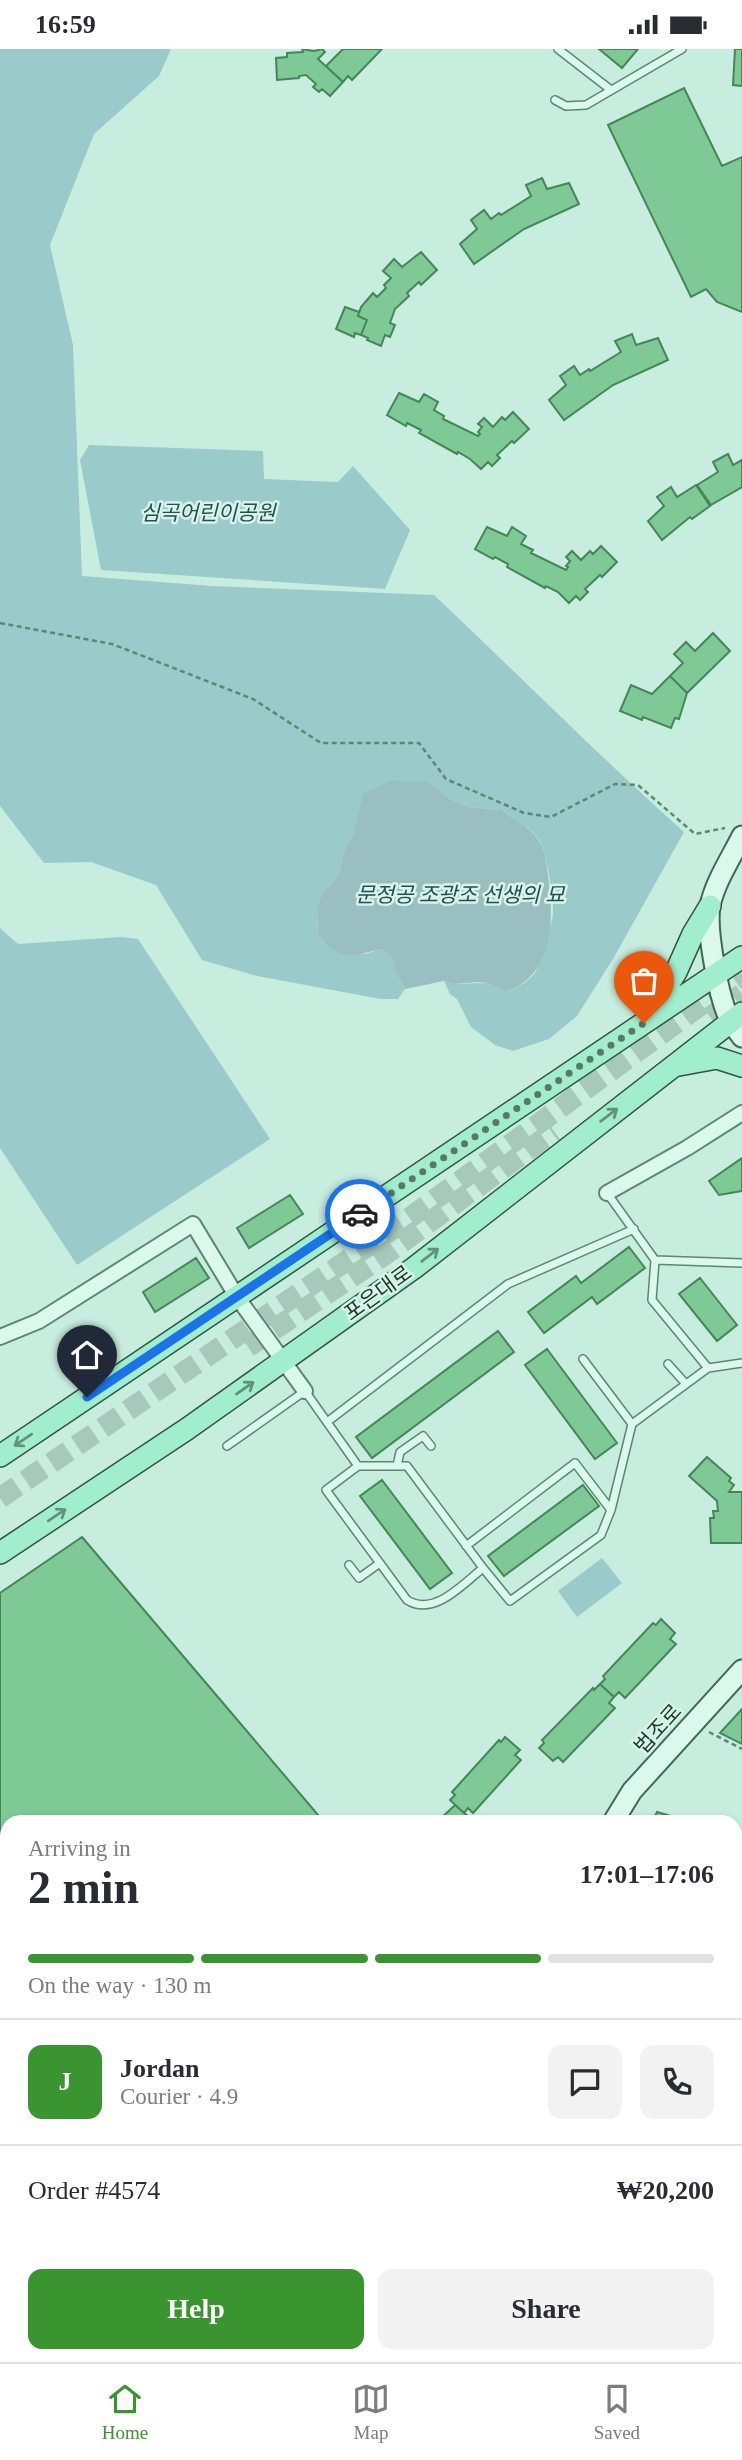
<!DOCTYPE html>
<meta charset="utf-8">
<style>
body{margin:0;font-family:"Times New Roman","Noto Sans KR",serif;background:#f2f2f3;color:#2b2b33;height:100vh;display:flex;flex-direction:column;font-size:26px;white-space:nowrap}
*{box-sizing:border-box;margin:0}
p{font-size:23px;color:#7c7c81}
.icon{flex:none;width:38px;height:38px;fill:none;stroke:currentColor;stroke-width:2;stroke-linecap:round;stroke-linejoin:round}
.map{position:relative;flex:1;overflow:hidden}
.details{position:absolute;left:0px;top:1766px;width:742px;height:548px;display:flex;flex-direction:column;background:#fff;border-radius:21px 21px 0 0;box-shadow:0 4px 10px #0003}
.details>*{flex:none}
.pin{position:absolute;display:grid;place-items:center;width:60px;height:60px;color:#fff;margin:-72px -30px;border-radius:50% 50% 50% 0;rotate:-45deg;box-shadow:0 0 7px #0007}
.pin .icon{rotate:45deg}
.courier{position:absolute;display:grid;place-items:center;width:70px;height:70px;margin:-35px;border:5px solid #1a73e8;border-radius:50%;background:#fff;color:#222;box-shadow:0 2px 9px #0007}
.summary em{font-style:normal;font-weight:700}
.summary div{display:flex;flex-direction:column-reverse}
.summary{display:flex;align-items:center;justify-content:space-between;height:119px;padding:0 28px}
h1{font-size:46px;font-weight:700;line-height:52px}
.bar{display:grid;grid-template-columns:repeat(4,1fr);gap:10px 7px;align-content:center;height:84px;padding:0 28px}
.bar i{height:9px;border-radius:5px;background:#e1e1e2}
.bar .current{background:#3a9430}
.bar p{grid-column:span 4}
.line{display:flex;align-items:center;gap:18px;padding:0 28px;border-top:2px solid #e1e1e2}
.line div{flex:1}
.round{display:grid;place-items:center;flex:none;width:74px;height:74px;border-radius:14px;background:#f2f2f3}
.primary-button{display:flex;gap:14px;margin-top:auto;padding:14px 28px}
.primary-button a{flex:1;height:80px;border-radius:14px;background:#3a9430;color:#fff;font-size:28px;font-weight:700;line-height:80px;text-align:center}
.primary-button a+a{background:#f2f2f3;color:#2b2b33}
.status{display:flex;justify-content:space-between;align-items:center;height:49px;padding:0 35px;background:#fff;direction:ltr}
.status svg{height:19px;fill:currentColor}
.menu{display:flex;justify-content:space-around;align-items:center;height:98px;border-top:2px solid #e1e1e2;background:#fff;font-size:19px;color:#7c7c81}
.menu a{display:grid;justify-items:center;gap:4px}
.menu .current{color:#3a9430}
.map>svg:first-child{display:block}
.green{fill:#9bcaca}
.cemetery{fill:#9abfc0}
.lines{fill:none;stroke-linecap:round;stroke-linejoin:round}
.stream{stroke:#846f8f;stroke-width:5}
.building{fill:#7fc996;stroke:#448657;stroke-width:2}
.primary-tunnel{stroke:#a6c9ba;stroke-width:21;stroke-dasharray:21 10;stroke-linecap:butt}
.lane-casing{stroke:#5d886f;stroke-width:10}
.street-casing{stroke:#5d886f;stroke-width:18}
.secondary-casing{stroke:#406951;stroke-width:23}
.primary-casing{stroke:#31563e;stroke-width:24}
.path{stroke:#5d886f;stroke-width:2.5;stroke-dasharray:5 3.5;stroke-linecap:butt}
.lane{stroke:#daf8ec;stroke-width:7}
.street{stroke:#daf8ec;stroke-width:14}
.secondary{stroke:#daf8ec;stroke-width:19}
.primary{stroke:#a1eece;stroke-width:21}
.oneway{stroke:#60937c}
.done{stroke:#5a7768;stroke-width:7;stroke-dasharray:0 12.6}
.route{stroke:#1a73e8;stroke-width:9}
.labels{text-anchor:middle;stroke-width:5;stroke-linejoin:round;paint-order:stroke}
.park-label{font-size:21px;font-style:italic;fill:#284d54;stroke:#d6f4e9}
.street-label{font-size:21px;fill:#203829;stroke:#d6f4e9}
</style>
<div class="status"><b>16:59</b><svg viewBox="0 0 49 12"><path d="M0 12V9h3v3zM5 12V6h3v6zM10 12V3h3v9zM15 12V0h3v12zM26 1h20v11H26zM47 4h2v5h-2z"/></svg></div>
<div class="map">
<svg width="742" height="2313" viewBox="0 0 742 2313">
<rect width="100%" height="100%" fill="#c7edde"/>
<path class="green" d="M0,0H171L159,27L94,85L50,196L73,296L82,527L212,537L434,546C518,625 599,707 684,783L613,910L577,967L549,990L513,1002L495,996L471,978L457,950L450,945L444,932L454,935L487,934L506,943C516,940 531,931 536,922C540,914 552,874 553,865C554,849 547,805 539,791C530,777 514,772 502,761L468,758L450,750L429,733L357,772L353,786L345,800L339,825L322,845L317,856L318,885L326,896L365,905L381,900L392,906L398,929L405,940L398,950H381L257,927L202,911L156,836L91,813L44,814L0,757Z
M89,396L263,402L264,430L338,433L353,417L410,481L385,540L101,521L80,411Z
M0,879L18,895L121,888L138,890L270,1090L77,1216L0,1099Z
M602,1509L622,1534L577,1568L558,1542Z
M742,2147V2296L735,2297V2148Z"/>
<path class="cemetery" d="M390,732L429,733L450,750L468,758L502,761C514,772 530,777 539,792C546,804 547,819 549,833C554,874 552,927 506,943L487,934L479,933L454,935L444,932L405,940L398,929L391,906L381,900L352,907L339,904L326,896L318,885L317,857L322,845L339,825L345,800L353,786L364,744Z"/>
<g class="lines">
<path class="stream" d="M0,2162L7,2164
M418,2306L451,2313"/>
</g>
<path class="building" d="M302,0L314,2L322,0L325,3L318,10L343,33L330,47L322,40L319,43L313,38L316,35L306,26L299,27V29L277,31L276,9L287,8V4L303,3Z
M343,0H382L352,31L348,27L343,33L326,17Z
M599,0H638L622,19Z
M735,0H742V37L733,36Z
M684,39L722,117L742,108V263L717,253L706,240L691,248L608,76Z
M542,129L547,140L569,134L579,155L524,180L474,215L460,195L477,180L471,171L484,161L491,170L499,164L501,166L531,147L526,136Z
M421,203L437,221L421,236L419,233L407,244L409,247L395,260L390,274L395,276L390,288L385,286L381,297L367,291L368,289L361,286L367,271L358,267L361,258L373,244L377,248L386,239L384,236L391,229L383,222L394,210L402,218Z
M345,258L359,263L358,267L367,271L361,286L355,284L354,288L336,280Z
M632,285L636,296L658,289L668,311L613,336L564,371L549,351L566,336L560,327L574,317L580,326L589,320L590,322L621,303L615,292Z
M399,344L419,353L424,345L438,353L434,361L444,367L443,370L478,387L480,385L478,383L482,378L478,375L484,369L493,378L502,368L505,371L513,363L529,380L514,394L512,392L497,406L500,409L492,417L488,413L481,420L470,410L458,403L457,405L419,384L421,381L407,374L406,377L387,366Z
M728,405L733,416L742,411V438L711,456L697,436L718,423L713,413Z
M696,436L710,457L692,470L690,468L662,491L648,472L664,457L657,448L671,438L677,448Z
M487,478L507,487L512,478L526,487L521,495L533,501L531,504L566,521L568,518L566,517L570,512L566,508L572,502L581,511L590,502L593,505L601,497L617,513L602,528L600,526L585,540L588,543L580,551L576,547L569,554L558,543L546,537L545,539L507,518L508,515L495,508L493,510L475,500Z
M713,584L730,602L687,644L670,627L683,614L674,605L686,593L695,602Z
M670,627L687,644L679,670L675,669L671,679L643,668L642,671L620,662L631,636L652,645Z
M742,1109V1142L719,1146L709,1132Z
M290,1146L303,1165L249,1199L237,1179Z
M629,1198L645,1219L597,1255L592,1248L544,1284L528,1263L576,1227L581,1234Z
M196,1209L209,1229L155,1263L143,1243Z
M700,1229L737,1276L717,1292L679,1245Z
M498,1282L514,1303L372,1409L356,1388Z
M547,1300L617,1394L595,1410L525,1316Z
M707,1408L731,1429L729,1432L734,1436L729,1443H742V1494H711L710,1469H714L713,1462H718L717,1452L689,1427Z
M382,1431L452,1524L430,1540L360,1447Z
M583,1436L599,1457L504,1527L488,1507Z
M82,1488L324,1773H7V1877L0,1875V1544Z
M661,1570L675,1584L670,1590L676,1595L625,1649L619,1643L614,1648L600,1635L605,1630L603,1627L653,1574L656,1576Z
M600,1635L614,1648L609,1654L615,1659L563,1713L558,1708L553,1712L539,1699L544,1694L542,1691L593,1639L594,1641Z
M742,1660V1695L720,1684Z
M505,1688L520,1701L515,1706L521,1711L473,1764L468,1759L464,1764L450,1751L455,1746L452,1743L499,1691L501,1693Z
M455,1756L469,1768L464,1773H437Z
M657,1763L692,1773H652Z
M735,1785L742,1787V1837L735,1838Z
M0,1915H7V1963H0Z
M742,1962V2000L735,2001V1963Z
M735,2083H742V2120H735Z"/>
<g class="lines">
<path class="primary-tunnel" d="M710,968L742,945
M248,1298L386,1205L554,1082
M0,1449L412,1167L742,926"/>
<defs>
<path id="lane" d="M558,0L611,41
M555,51L566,57L586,56L682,0
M607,1144L655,1211L742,1214
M655,1211L652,1251L708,1319
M583,1310L632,1375
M668,1315L686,1335
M327,1373L508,1235L634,1180
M227,1397L305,1342L358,1417L326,1441L407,1551C434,1568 463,1535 483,1519L510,1552L601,1486L611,1461L632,1375L708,1319L742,1314
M358,1417H407L483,1519
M397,1417L400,1403L423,1387L431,1397
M466,1497L575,1414L611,1461
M349,1516L359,1529L380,1514"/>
<path id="street" d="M607,1144L687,1099L742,1064
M0,1288L39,1272L193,1175L237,1248L305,1342
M115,2313L116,2306"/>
<path id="secondary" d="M742,787C731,809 715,833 710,857C706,881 719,954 732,975C735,979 739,984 742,988
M613,1773L632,1742L742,1621
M0,2235L7,2237
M187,2306L199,2313
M564,2313L565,2306"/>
<path id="primary" d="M648,967L676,923L693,885L710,857
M679,1016L717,1009L742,1017
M0,1407L742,908
M0,1504L187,1380L414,1219L742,964"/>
</defs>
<use href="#lane" class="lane-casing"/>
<use href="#street" class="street-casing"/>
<use href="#secondary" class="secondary-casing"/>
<use href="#primary" class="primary-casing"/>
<path class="path" d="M0,574L112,595L253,650L321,694H419L446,730L524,764L551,768L615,735L638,736L695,785L725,779
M709,1683L742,1700
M0,2127L7,2129
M0,2186L7,2187
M353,2306L395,2313
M595,2306L614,2313"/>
<use href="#lane" class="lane"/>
<use href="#street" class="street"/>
<use href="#secondary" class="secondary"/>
<use href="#primary" class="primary"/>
</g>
<defs><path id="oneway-shaft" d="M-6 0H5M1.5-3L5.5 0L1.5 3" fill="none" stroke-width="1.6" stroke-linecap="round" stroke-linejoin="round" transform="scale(1.75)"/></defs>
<g class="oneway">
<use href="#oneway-shaft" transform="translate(609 1066) rotate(-37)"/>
<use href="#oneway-shaft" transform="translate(430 1206) rotate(-38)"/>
<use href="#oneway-shaft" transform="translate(245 1339) rotate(-35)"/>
<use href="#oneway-shaft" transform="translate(23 1391) rotate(146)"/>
<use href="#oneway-shaft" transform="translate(57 1466) rotate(-34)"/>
</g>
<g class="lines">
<path class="done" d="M360,1165L644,974"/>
<path class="route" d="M87,1348L360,1165"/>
</g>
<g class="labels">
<g class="park-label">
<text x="208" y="471">심곡어린이공원</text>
<text x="460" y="853">문정공 조광조 선생의 묘</text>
</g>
<g class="street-label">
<text transform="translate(378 1244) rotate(-36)" y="7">포은대로</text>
<text transform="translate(658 1680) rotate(-48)" y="7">법조로</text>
</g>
</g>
</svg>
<div class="pin" style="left:644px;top:974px;background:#ea580c"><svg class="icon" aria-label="bag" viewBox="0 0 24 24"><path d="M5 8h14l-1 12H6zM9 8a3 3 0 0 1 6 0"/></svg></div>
<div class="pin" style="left:87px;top:1348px;background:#1f2937"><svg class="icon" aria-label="home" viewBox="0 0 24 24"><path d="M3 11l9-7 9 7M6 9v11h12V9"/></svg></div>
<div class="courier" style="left:360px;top:1165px"><svg class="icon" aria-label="car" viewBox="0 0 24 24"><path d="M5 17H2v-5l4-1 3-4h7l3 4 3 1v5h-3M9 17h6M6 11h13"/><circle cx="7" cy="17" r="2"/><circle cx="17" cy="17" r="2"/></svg></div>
<section class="details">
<div class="summary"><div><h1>2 min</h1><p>Arriving in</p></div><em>17:01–17:06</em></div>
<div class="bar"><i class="current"></i><i class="current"></i><i class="current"></i><i></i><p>On the way · 130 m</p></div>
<div class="line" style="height:126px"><b class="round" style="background:#3a9430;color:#fff">J</b><div><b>Jordan</b><p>Courier · 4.9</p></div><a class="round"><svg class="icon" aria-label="chat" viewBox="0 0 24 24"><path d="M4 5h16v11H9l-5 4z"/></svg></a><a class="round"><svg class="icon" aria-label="phone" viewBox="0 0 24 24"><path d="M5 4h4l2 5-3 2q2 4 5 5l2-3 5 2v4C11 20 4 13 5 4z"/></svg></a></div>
<div class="line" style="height:91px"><div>Order #4574</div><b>₩20,200</b></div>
<div class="primary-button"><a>Help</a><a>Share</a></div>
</section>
</div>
<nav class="menu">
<a class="current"><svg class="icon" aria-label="home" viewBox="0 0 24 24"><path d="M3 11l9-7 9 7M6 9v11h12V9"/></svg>Home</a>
<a><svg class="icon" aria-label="map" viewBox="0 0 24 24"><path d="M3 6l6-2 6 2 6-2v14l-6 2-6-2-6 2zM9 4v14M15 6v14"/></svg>Map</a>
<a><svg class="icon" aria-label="saved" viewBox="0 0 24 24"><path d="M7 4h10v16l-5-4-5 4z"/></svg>Saved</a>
</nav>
